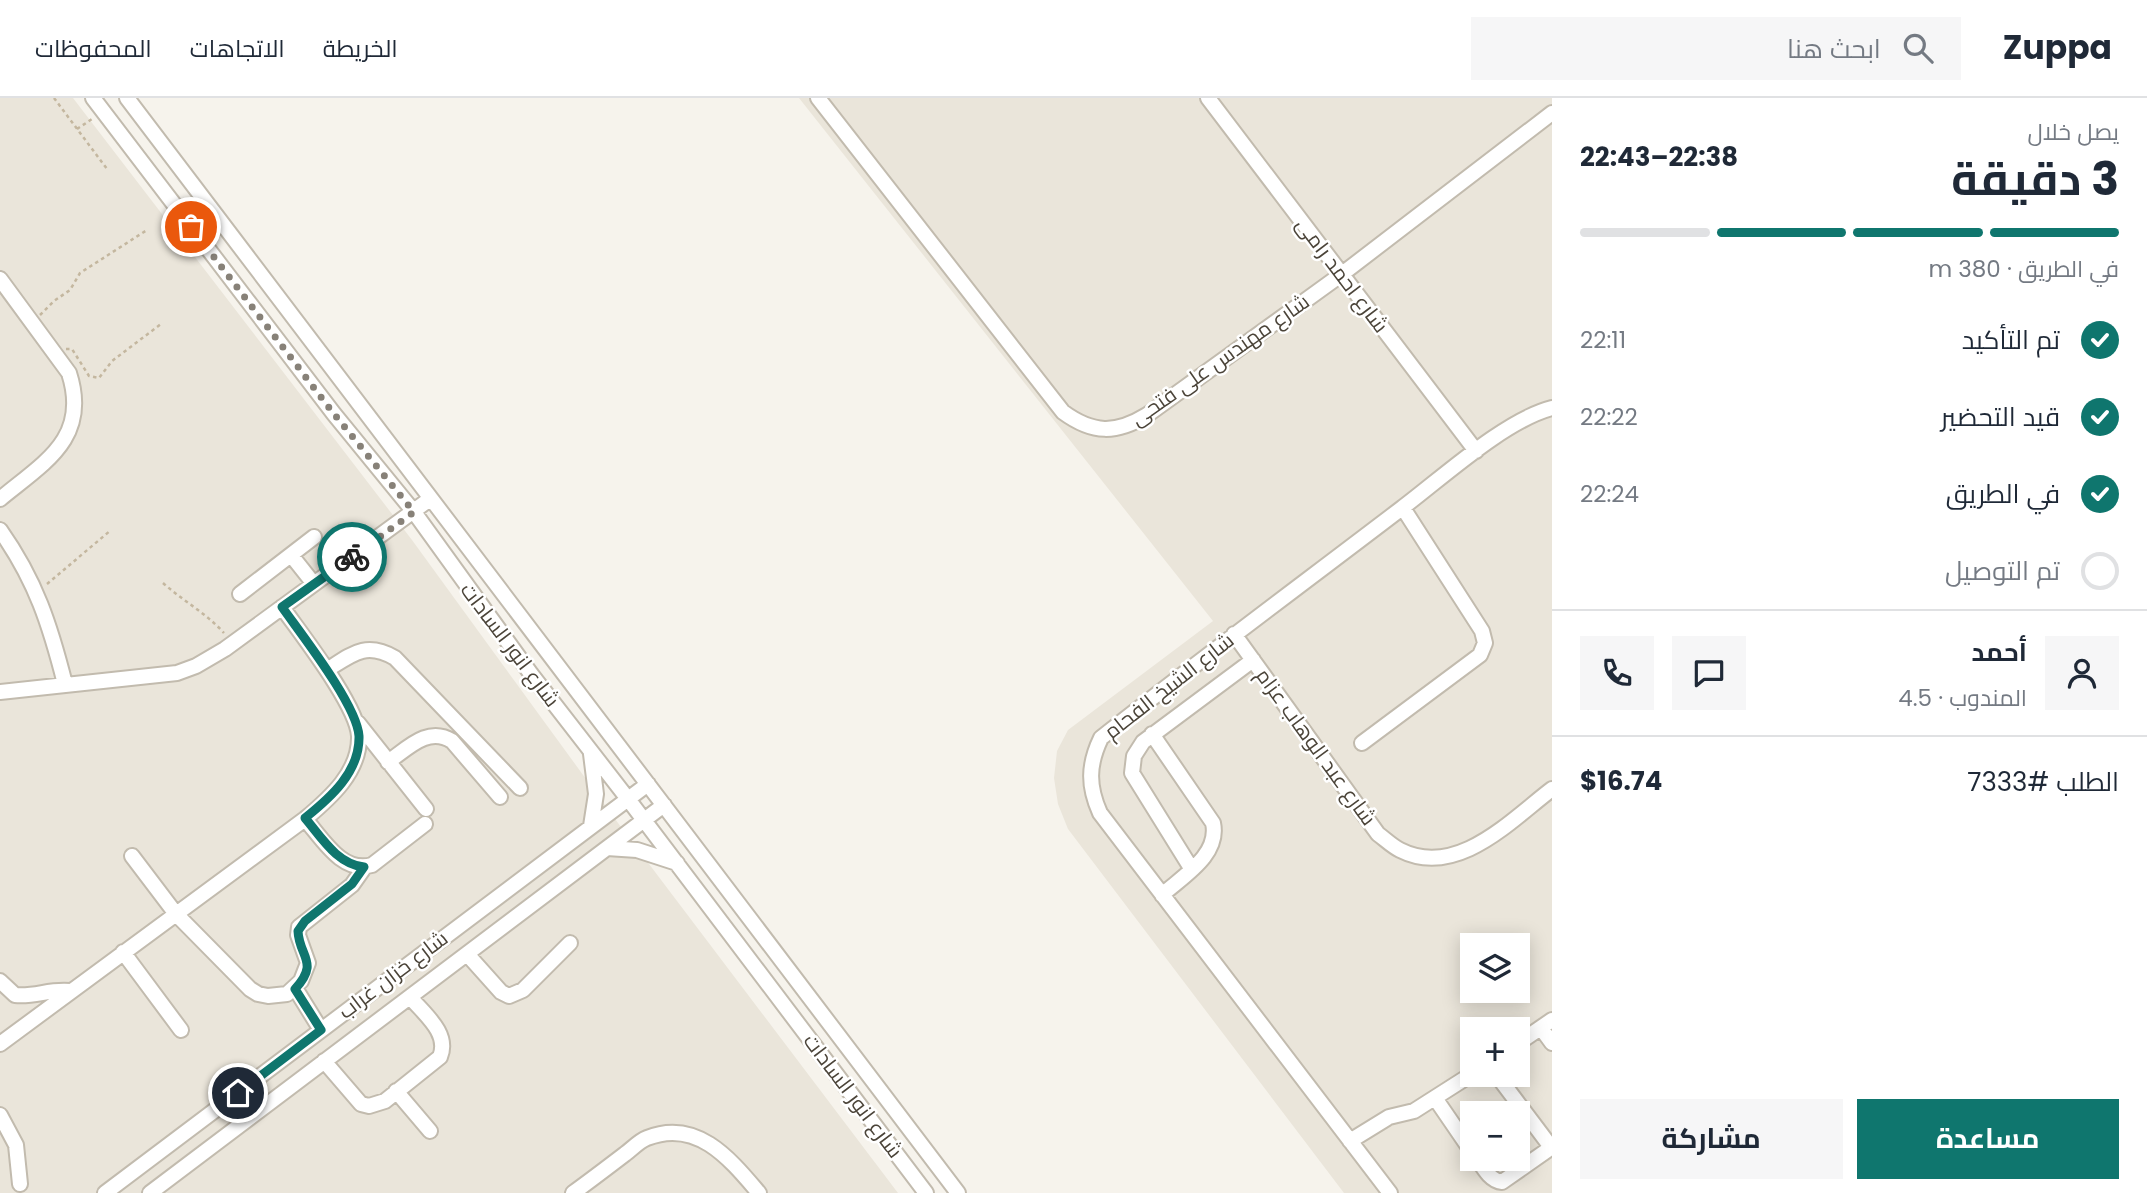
<!DOCTYPE html>
<html lang="ar">
<meta charset="utf-8">
<style>
body{margin:0;font-family:Poppins,Cairo,sans-serif;background:#f6f6f7;color:#1f2937;direction:rtl;height:100vh;display:flex;flex-direction:column;font-size:26px;white-space:nowrap}
*{box-sizing:border-box;margin:0}
p{font-size:23px;color:#747a83}
.icon{flex:none;width:38px;height:38px;fill:none;stroke:currentColor;stroke-width:2;stroke-linecap:round;stroke-linejoin:round}
.map{position:relative;flex:1;overflow:hidden;direction:ltr}
.drawer{display:flex;flex-direction:column;background:#fff;width:595px}
.drawer>*{flex:none}
.fabs{position:absolute;left:1460px;top:835px;display:grid;gap:14px}
.fabs a{display:grid;place-items:center;width:70px;height:70px;border-radius:0px;background:#fff;box-shadow:0 4px 18px #0003;font-size:35px}
.pin{position:absolute;display:grid;place-items:center;width:60px;height:60px;color:#fff;margin:-30px;border:4px solid #fff;border-radius:50%;box-shadow:0 2px 7px #0007}
.courier{position:absolute;display:grid;place-items:center;width:70px;height:70px;margin:-35px;border:5px solid #0f766e;border-radius:50%;background:#fff;color:#222;box-shadow:0 2px 9px #0007}
.headline em{font-style:normal;font-weight:700}
.headline div{display:flex;flex-direction:column-reverse}
.headline{display:flex;align-items:center;justify-content:space-between;height:119px;padding:0 28px}
h1{font-size:46px;font-weight:700;line-height:52px}
.bar{display:grid;grid-template-columns:repeat(4,1fr);gap:10px 7px;align-content:center;height:84px;padding:0 28px}
.bar i{height:9px;border-radius:5px;background:#e0e1e3}
.bar .active{background:#0f766e}
.bar p{grid-column:span 4}
.line{display:flex;align-items:center;gap:18px;padding:0 28px;border-top:2px solid #e0e1e3}
.line div{flex:1}
.round{display:grid;place-items:center;flex:none;width:74px;height:74px;border-radius:0px;background:#f6f6f7}
ol{padding:0 28px;list-style:none}
li{display:flex;align-items:center;gap:21px;height:77px}
li p{margin-inline-start:auto}
li .icon{padding:7px;border-radius:50%;background:#0f766e;color:#fff;stroke-width:4}
li:last-child{color:#747a83}
li i{width:38px;height:38px;border:4px solid #e0e1e3;border-radius:50%}
.button{display:flex;gap:14px;margin-top:auto;padding:14px 28px}
.button a{flex:1;height:80px;border-radius:0px;background:#0f766e;color:#fff;font-size:28px;font-weight:700;line-height:80px;text-align:center}
.button a+a{background:#f6f6f7;color:#1f2937}
header{display:flex;align-items:center;gap:42px;box-sizing:border-box;height:98px;padding:0 35px;background:#fff;border-bottom:2px solid #e0e1e3}
header strong{font-size:33px}
nav{display:flex;gap:38px;margin-inline-start:auto;font-size:24px}
.search{width:490px;height:63px;background:#f6f6f7;display:flex;align-items:center;gap:18px;box-sizing:border-box;padding:0 24px;border-radius:0px;color:#747a83;font-size:26px}
main{display:flex;flex:1;min-height:0}
.map>svg:first-child{display:block}
.residential{fill:#eae5da;fill-rule:evenodd}
.lines{fill:none;stroke-linecap:round;stroke-linejoin:round}
.minor-casing{stroke:#c2bbae;stroke-width:18}
.path{stroke:#c4b79f;stroke-width:2.5;stroke-dasharray:3.5 3.5;stroke-linecap:butt}
.minor{stroke:#fff;stroke-width:14}
.done{stroke:#878178;stroke-width:7;stroke-dasharray:0 12.6}
.route{stroke:#0f766e;stroke-width:9}
.labels{text-anchor:middle;stroke-width:5;stroke-linejoin:round;paint-order:stroke}
.street-label{font-size:21px;fill:#4b4439;stroke:#fff}
</style>
<header>
<strong>Zuppa</strong>
<div class="search"><svg class="icon" aria-label="search" viewBox="0 0 24 24"><circle cx="10" cy="10" r="6"/><path d="M15 15l6 6"/></svg>ابحث هنا</div>
<nav><a>الخريطة</a><a>الاتجاهات</a><a>المحفوظات</a></nav>
</header>
<main>
<section class="drawer">
<div class="headline"><div><h1>3 دقيقة</h1><p>يصل خلال</p></div><em>22:38–22:43</em></div>
<div class="bar"><i class="active"></i><i class="active"></i><i class="active"></i><i></i><p>في الطريق · 380 m</p></div>
<ol>
<li><svg class="icon" aria-label="check" viewBox="0 0 24 24"><path d="M5 12l5 5 9-10"/></svg>تم التأكيد<p>22:11</p></li>
<li><svg class="icon" aria-label="check" viewBox="0 0 24 24"><path d="M5 12l5 5 9-10"/></svg>قيد التحضير<p>22:22</p></li>
<li><svg class="icon" aria-label="check" viewBox="0 0 24 24"><path d="M5 12l5 5 9-10"/></svg>في الطريق<p>22:24</p></li>
<li><i></i>تم التوصيل</li>
</ol>
<div class="line" style="height:126px"><a class="round"><svg class="icon" aria-label="person" viewBox="0 0 24 24"><circle cx="12" cy="8" r="4"/><path d="M4 21q1-7 8-7t8 7"/></svg></a><div><b>أحمد</b><p>المندوب · 4.5</p></div><a class="round"><svg class="icon" aria-label="chat" viewBox="0 0 24 24"><path d="M4 5h16v11H9l-5 4z"/></svg></a><a class="round"><svg class="icon" aria-label="phone" viewBox="0 0 24 24"><path d="M5 4h4l2 5-3 2q2 4 5 5l2-3 5 2v4C11 20 4 13 5 4z"/></svg></a></div>
<div class="line" style="height:91px"><div>الطلب #7333</div><b>$16.74</b></div>
<div class="button"><a>مساعدة</a><a>مشاركة</a></div>
</section>
<div class="map">
<svg width="1552" height="1095" viewBox="0 0 1552 1095">
<rect width="100%" height="100%" fill="#f6f3ec"/>
<path class="residential" d="M0,0H73L412,442L618,725L898,1095H0Z
M799,0H1552V1095H1344L1068,731L1058,706L1054,680L1057,653L1068,632L1213,523ZM1472,847H1517V892H1472ZM1472,931H1517V976H1472ZM1472,1015H1517V1060H1472Z"/>
<g class="lines">
<defs>
<path id="minor" d="M93,0L334,316L414,414L531,576L628,701L926,1095
M127,0L958,1095
M818,0L1063,314C1093,336 1116,336 1147,317L1342,176L1552,15
M1208,0L1476,353
M0,181L69,275C90,340 45,364 0,401
M0,432C36,483 50,527 65,586
M291,457L314,486
M240,496L314,439
M1234,536L1378,736C1385,741 1392,748 1400,752C1457,781 1511,722 1552,691
M327,572C352,556 366,543 395,560L520,690
M0,594L177,575L196,568L225,551L430,401
M358,625L426,711
M1152,636L1213,725C1220,757 1183,778 1162,797
M1362,645L1480,557L1485,545L1482,533L1403,410
M388,664C408,650 428,628 452,643L500,699
M305,721C322,740 342,776 372,767L425,726
M591,728L596,696L591,656
M607,750L637,752L677,765
M132,758L176,816L250,891L258,896L268,898L287,896L301,883L308,865L298,837L299,829L352,787L364,770
M1191,770L1132,675L1134,658L1143,644L1253,562
M123,854L181,932
M467,856L501,894L509,898L523,892L570,845
M0,883L15,897C36,899 48,891 70,893
M295,890L321,932
M1541,930L1552,945
M0,946L305,721C330,700 360,674 359,638C357,607 301,536 282,509
M1517,946L1552,922
M324,963L361,1006L369,1008L385,1003L440,959C450,935 424,916 410,899
M1496,976L1551,1049
M396,993L430,1033
M1435,1000L1472,1054
M0,1017L16,1047L20,1086
M1350,1043L1389,1019L1414,1013L1472,976
M1477,1060C1483,1069 1490,1083 1502,1084L1552,1049
M105,1095L648,686
M150,1095L664,707
M573,1095C591,1082 608,1069 625,1056C632,1051 639,1043 647,1040C697,1020 730,1061 759,1095
M1390,1095L1100,715C1088,688 1088,667 1101,640C1200,562 1301,487 1402,410C1442,380 1505,322 1552,310"/>
</defs>
<use href="#minor" class="minor-casing"/>
<path class="path" d="M54,0L107,71
M77,31L92,21
M40,217L54,203L70,192L80,175L147,132
M66,251H72L89,278L99,280L112,263L161,226
M163,485C183,503 206,515 224,535
M47,486L111,432"/>
<use href="#minor" class="minor"/>
</g>
<g class="lines">
<path class="done" d="M191,129L334,316L414,414L352,459"/>
<path class="route" d="M238,995L321,932L295,891C320,864 299,859 298,833L305,823L352,786L364,769C337,766 322,740 305,720C330,700 360,674 359,638C357,607 301,536 282,509L352,459"/>
</g>
<g class="labels">
<g class="street-label">
<text transform="translate(1342 177) rotate(53)" y="7">شارع احمد رامى</text>
<text transform="translate(1220 262) rotate(-35)" y="7">شارع مهندس على فتحى</text>
<text transform="translate(510 547) rotate(53)" y="7">شارع انور السادات</text>
<text transform="translate(1169 588) rotate(-38)" y="7">شارع الشيخ الفحام</text>
<text transform="translate(1316 649) rotate(54)" y="7">شارع عبد الوهاب عزام</text>
<text transform="translate(393 877) rotate(-37)" y="7">شارع خزان غراب</text>
<text transform="translate(853 998) rotate(53)" y="7">شارع انور السادات</text>
</g>
</g>
</svg>
<div class="fabs">
<a><svg class="icon" aria-label="layers" viewBox="0 0 24 24"><path d="M12 4l9 5-9 5-9-5zM3 14l9 5 9-5"/></svg></a>
<a>+</a>
<a>−</a>
</div>
<div class="pin" style="left:191px;top:129px;background:#ea580c"><svg class="icon" aria-label="bag" viewBox="0 0 24 24"><path d="M5 8h14l-1 12H6zM9 8a3 3 0 0 1 6 0"/></svg></div>
<div class="pin" style="left:238px;top:995px;background:#1f2937"><svg class="icon" aria-label="home" viewBox="0 0 24 24"><path d="M3 11l9-7 9 7M6 9v11h12V9"/></svg></div>
<div class="courier" style="left:352px;top:459px"><svg class="icon" aria-label="bike" viewBox="0 0 24 24"><circle cx="6" cy="16" r="4"/><circle cx="18" cy="16" r="4"/><path d="M6 16l4-8h5l3 8M10 8l3 8H6M13 5h3"/></svg></div>
</div>
</main>
